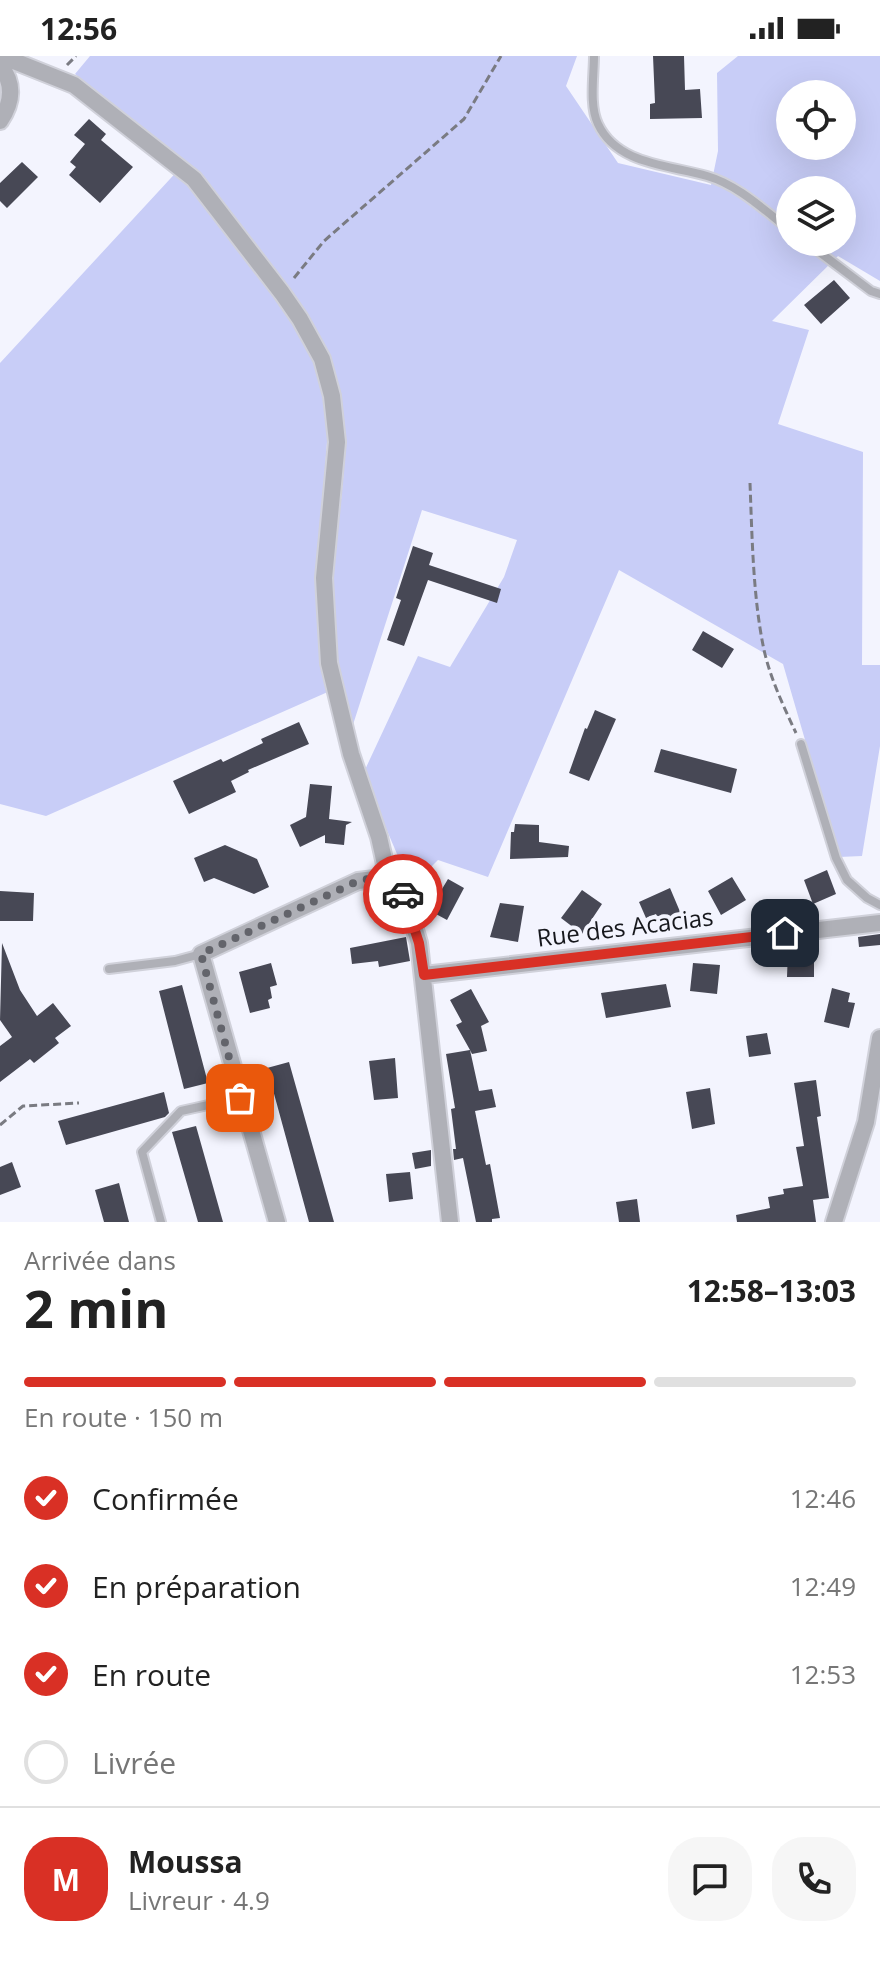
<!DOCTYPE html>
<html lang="fr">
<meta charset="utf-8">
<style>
body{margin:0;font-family:"Open Sans",sans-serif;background:#f6f6f6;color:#222;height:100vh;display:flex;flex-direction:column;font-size:30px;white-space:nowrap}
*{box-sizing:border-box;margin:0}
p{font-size:26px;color:#767676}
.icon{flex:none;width:44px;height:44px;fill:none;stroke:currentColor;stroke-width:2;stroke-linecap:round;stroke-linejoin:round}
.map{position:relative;height:1166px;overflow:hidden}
.panel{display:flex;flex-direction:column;background:#fff;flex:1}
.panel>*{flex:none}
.controls{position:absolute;left:776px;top:24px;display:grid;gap:16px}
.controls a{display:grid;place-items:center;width:80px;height:80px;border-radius:50%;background:#fff;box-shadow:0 8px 32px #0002;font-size:40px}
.pin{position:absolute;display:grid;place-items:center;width:68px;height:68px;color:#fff;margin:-34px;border-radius:16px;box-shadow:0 4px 12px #0006}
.courier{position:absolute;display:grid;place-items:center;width:80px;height:80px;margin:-40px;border:6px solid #d93025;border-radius:50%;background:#fff;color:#222;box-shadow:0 2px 10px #0007}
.head em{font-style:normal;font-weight:700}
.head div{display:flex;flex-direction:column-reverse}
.head{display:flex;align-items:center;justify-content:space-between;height:136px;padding:0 24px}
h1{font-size:52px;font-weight:700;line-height:60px}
.bar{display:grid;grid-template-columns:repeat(4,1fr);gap:12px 8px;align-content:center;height:96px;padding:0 24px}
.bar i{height:10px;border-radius:6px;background:#e0e0e0}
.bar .selected{background:#d93025}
.bar p{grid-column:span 4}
.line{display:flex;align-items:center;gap:20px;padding:0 24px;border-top:2px solid #e0e0e0}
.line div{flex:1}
.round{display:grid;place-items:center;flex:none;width:84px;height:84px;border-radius:32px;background:#f6f6f6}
ol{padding:0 24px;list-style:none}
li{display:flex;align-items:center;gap:24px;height:88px}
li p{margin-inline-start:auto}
li .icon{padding:8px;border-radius:50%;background:#d93025;color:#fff;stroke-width:4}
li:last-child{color:#767676}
li i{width:44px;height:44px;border:4px solid #e0e0e0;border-radius:50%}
.status{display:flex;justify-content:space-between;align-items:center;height:56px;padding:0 40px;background:#fff;direction:ltr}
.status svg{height:22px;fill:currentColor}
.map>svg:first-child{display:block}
.green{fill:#c8cdf7;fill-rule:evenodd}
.building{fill:#474855}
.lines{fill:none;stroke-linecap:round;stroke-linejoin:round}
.lane-casing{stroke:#d0d1da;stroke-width:12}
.street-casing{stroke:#d0d1da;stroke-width:20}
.path{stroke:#7a7b82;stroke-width:3;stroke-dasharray:8 4;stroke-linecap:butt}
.lane{stroke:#afb0b7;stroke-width:8}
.street{stroke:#afb0b7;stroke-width:16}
.done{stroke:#63646b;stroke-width:8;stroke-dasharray:0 14.4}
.route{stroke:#d93025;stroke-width:10}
.labels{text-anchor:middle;stroke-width:8;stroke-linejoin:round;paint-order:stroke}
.street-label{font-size:24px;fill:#16171c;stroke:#f3f4fe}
</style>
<div class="status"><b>12:56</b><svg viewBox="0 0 49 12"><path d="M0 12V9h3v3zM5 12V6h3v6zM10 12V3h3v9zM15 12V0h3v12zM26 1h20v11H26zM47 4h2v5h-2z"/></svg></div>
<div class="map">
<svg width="880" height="1166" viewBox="0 0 880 1166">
<rect width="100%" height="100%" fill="#f3f4fe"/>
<path class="green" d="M90,0H577L566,30L618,107L711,129L718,95L717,17L738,0H880V225L838,200L772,265L809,274L778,368L863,396L862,609H880V690L862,800L839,801L783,608L619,514L488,821L438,804L411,831L363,718L418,600L450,611L504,521L517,484L422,454L350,678C340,627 330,582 332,530C335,470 352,405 341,345L329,360L319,491L330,635L46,760L0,748V307L182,110L75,18ZM790,38H842V90H790ZM790,134H842V186H790Z"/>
<path class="building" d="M653,0H684L685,34L700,33L702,62L650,63V48L655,47Z
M89,63L106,78L101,84L133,111L100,147L69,119L76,111L70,106L85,88L74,79Z
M22,106L38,121L7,152L0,145V127Z
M834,224L850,242L821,268L804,249Z
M413,490L433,497L429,509L501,533L497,547L428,524L404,590L387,584L401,544L396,542Z
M703,575L734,593L722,612L692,594Z
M595,654L616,663L589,725L569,717L585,672L587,673Z
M299,666L309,688L248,714L249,716L231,725L236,736L189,758L173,725L221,703L223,706L263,687L261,683Z
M661,693L737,713L731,737L654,716Z
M310,728L332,730L329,763L352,766L346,769L344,789L325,787V779L300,791L290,769L306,761Z
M515,768L539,769V786L569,790L568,801L510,803L511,776H514Z
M225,789L257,803L269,831L254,838L214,822L204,826L194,802Z
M827,814L836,838L813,848L804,824Z
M732,821L746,844L721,859L708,835Z
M448,823L464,832L447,864L423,851L435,829L442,833Z
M670,832L681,858L660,867L656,858L646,862L639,846Z
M582,834L602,848L582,878L561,862Z
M0,835L34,837L33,865H0Z
M500,847L524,850L518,886L490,881Z
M880,878V889L859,891L858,881Z
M406,881L410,905L379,911L378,905L352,908L350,892Z
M2,887L20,934L37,960L53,947L71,970L55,982L59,987L34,1007L30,1003L0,1026V990L12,981L0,964Z
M788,894L814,895V921H787Z
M271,907L277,929L270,931L272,942L268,944L270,952L250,957L239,916Z
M693,907L720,909L717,938L690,935Z
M666,928L671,951L606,962L601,937Z
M182,929L208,1027L184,1033L159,935Z
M832,932L850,937L848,946L855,947L849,972L824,966Z
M471,933L489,966L481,970L487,995L472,998L470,994L479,1035L492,1033L496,1051L475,1055L486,1109L490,1108L500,1162L492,1163V1166H476L463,1102L454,1104L453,1093H456L451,1053L455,1052L446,998L470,994L456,969L462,966L450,944Z
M767,977L771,998L749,1001L746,980Z
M395,1002L398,1042L374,1044L369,1005Z
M289,1006L334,1166H309L267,1012Z
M816,1024L821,1060L817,1061L829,1142L813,1144L816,1166H737L736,1159L770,1152L768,1141L784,1138L783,1133L803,1130L796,1091L804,1090L794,1027Z
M710,1032L715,1068L692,1073L686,1036Z
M164,1036L169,1057L165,1061L66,1089L58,1065Z
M196,1070L223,1166H198L172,1076Z
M431,1094V1110L415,1113L412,1097Z
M12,1106L21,1131L0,1139V1111Z
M410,1116L413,1143L389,1146L386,1118Z
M119,1127L129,1166H104L95,1134Z
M637,1143L640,1166H619L616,1146Z"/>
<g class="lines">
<defs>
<path id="lane" d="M594,0C594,20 589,49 598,68C617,109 670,109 707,120C738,129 764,154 790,174
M806,186L871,235L880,238
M801,688L836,802L847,824L867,842L880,849
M109,913L175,905L201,898
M161,1166L142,1096L181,1055L240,1042"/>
<path id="street" d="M0,3H9L74,29L194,123L282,237L300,263L322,303L332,340L337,386L324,522L329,607L351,698L379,781L385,808L383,822L395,827L404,838L419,887L450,1166
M0,9C14,27 13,46 0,65
M424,919L880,867
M277,1166L201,898L358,825L383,822
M834,1166L866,1066L880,982"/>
</defs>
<use href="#lane" class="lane-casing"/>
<use href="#street" class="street-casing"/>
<path class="path" d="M67,9L76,0
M294,222L324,185L464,63L501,0
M750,427C752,479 753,539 763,589C769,620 783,649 796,677
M0,1069L23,1050L79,1047"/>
<use href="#lane" class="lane"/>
<use href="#street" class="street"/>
</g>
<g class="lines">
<path class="done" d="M240,1042L201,898L358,825C378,820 390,822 403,838"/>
<path class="route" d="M403,838L419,887L424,919L785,877"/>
</g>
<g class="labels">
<g class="street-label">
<text transform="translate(625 872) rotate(-7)" y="8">Rue des Acacias</text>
</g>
</g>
</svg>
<div class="controls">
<a><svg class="icon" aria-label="locate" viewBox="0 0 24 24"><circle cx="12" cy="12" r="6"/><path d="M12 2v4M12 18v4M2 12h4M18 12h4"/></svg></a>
<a><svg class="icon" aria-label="layers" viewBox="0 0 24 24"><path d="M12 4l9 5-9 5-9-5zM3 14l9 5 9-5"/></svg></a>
</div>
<div class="pin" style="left:240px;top:1042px;background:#ea580c"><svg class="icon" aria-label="bag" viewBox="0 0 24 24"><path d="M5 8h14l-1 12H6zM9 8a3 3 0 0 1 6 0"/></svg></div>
<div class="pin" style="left:785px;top:877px;background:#1f2937"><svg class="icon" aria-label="home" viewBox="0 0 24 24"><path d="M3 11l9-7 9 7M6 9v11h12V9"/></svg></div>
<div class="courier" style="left:403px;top:838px"><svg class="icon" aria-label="car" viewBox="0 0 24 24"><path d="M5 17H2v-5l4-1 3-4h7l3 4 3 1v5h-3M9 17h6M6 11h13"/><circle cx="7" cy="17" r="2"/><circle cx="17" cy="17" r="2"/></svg></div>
</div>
<section class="panel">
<div class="head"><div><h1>2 min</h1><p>Arrivée dans</p></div><em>12:58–13:03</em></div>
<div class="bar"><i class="selected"></i><i class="selected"></i><i class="selected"></i><i></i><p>En route · 150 m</p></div>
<ol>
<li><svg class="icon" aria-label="check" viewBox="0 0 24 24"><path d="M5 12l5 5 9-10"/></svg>Confirmée<p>12:46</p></li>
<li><svg class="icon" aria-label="check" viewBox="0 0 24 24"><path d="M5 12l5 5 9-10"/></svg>En préparation<p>12:49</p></li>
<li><svg class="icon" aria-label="check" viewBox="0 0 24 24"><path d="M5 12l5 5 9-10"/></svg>En route<p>12:53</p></li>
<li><i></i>Livrée</li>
</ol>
<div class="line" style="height:144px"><b class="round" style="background:#d93025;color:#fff">M</b><div><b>Moussa</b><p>Livreur · 4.9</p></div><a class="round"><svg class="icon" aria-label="chat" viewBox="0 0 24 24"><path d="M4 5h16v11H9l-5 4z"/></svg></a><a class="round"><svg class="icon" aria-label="phone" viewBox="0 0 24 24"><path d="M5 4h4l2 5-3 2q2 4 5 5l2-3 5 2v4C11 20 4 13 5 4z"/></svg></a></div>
</section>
